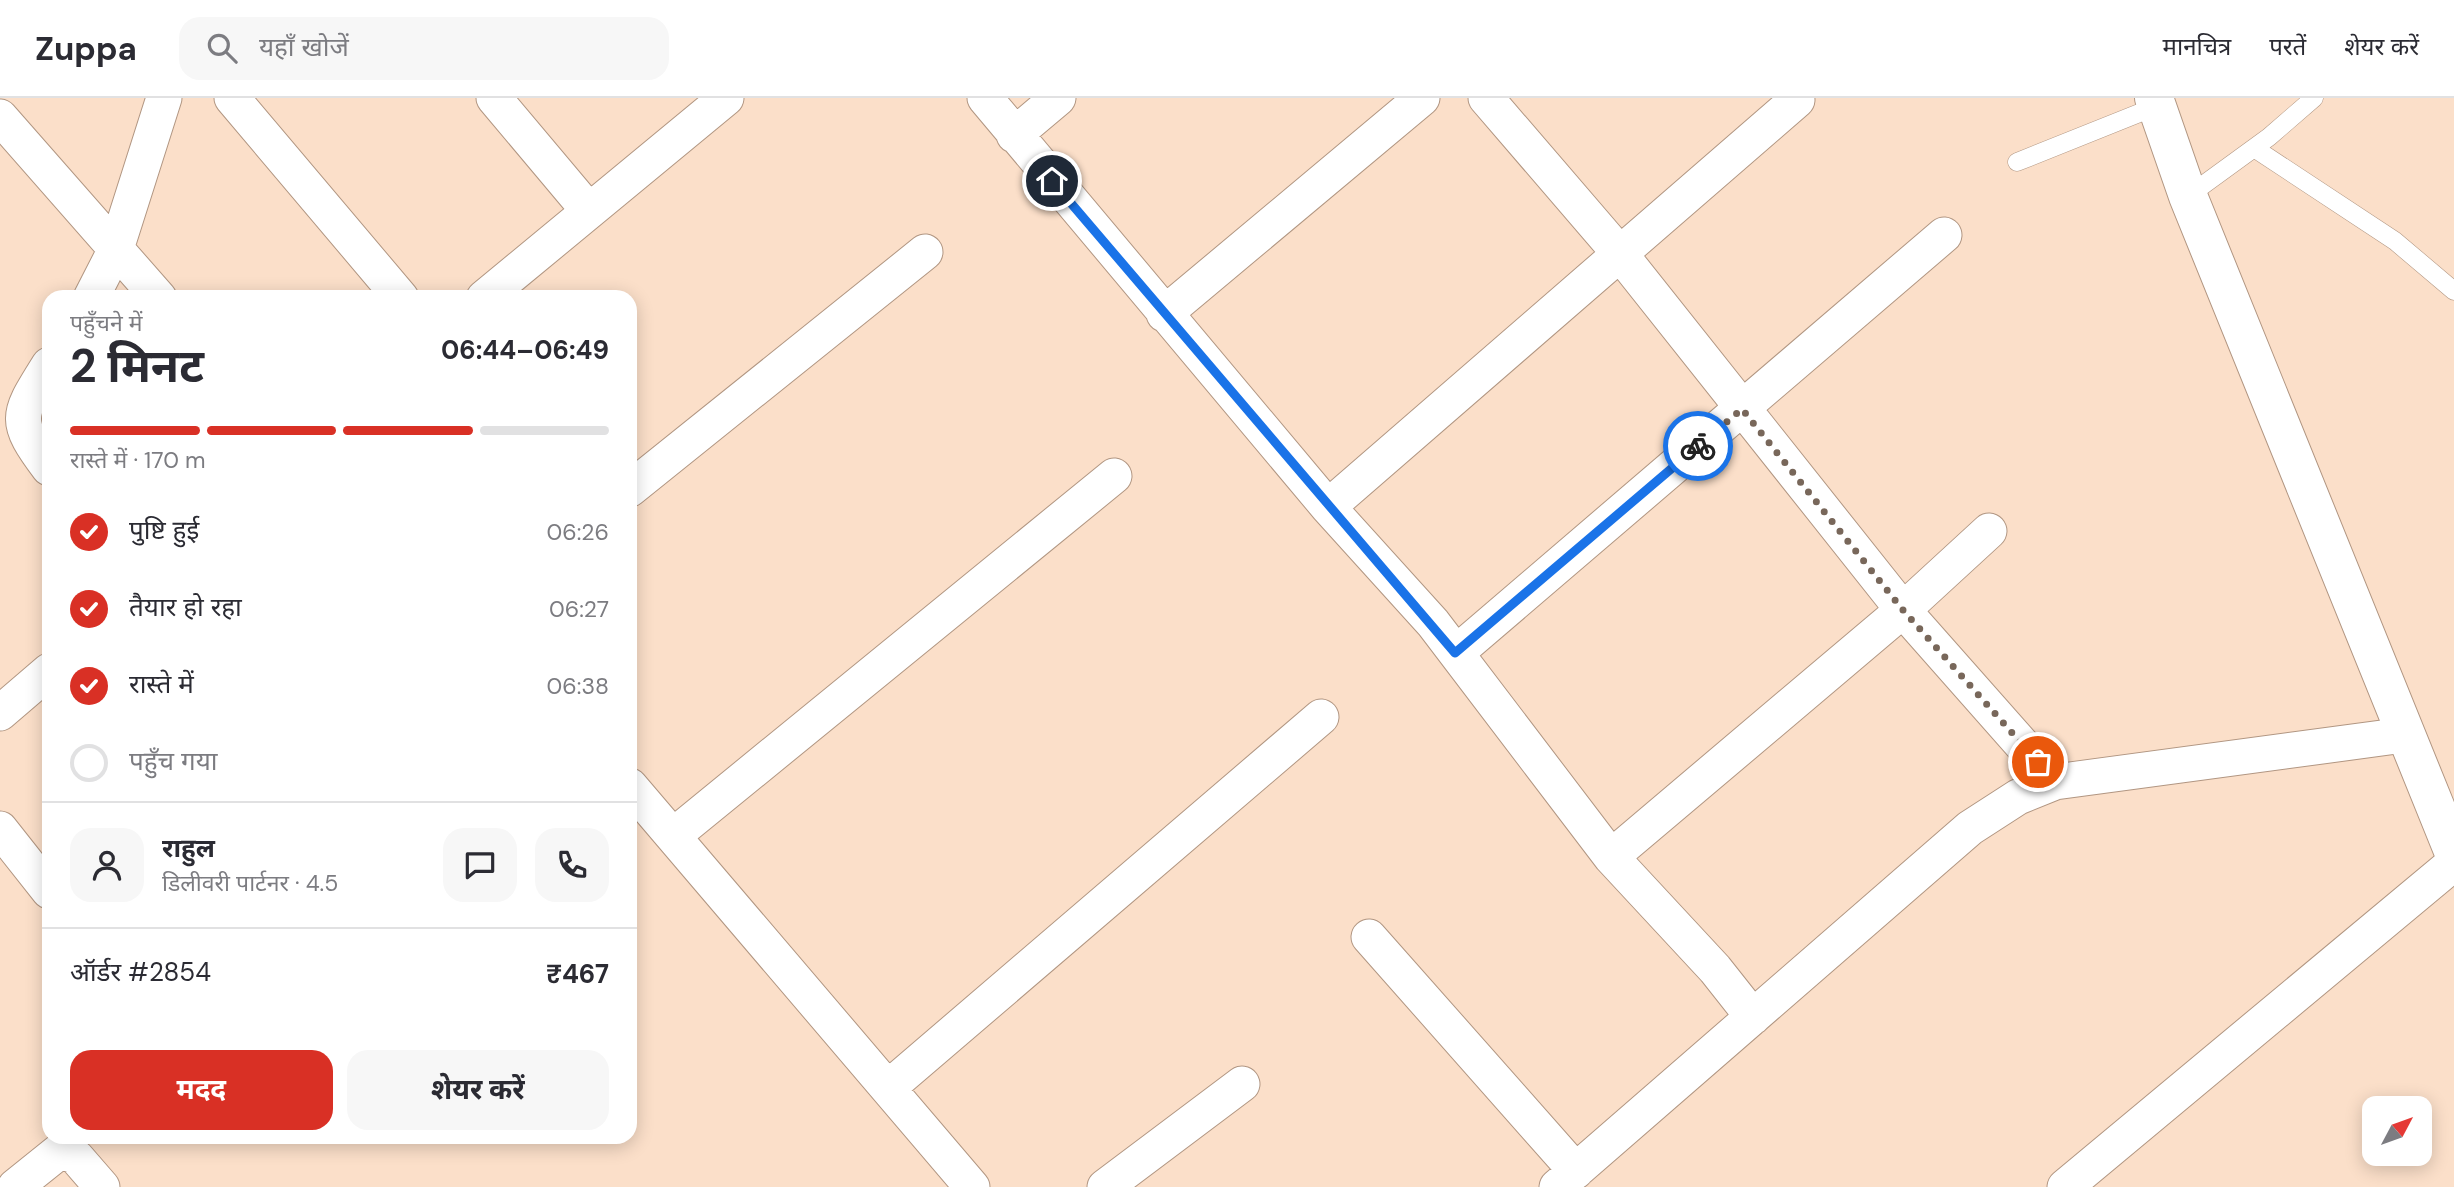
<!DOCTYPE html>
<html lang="hi">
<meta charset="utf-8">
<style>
body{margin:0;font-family:"DM Sans","Noto Sans Devanagari",sans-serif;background:#f7f7f7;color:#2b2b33;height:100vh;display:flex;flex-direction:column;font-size:26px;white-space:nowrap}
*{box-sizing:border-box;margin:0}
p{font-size:23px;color:#7c7c81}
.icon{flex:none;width:38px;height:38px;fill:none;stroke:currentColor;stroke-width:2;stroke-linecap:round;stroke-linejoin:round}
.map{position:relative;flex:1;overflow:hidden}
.details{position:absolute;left:42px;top:192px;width:595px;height:854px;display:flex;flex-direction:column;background:#fff;border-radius:21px;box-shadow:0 4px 18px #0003}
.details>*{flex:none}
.needle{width:46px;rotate:49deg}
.tools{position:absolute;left:2362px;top:998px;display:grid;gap:14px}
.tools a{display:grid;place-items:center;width:70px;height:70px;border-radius:14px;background:#fff;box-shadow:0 4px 18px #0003;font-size:35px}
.pin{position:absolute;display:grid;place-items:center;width:60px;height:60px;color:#fff;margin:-30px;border:4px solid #fff;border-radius:50%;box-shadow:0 2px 7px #0007}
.courier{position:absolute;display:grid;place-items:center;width:70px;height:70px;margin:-35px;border:5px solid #1a73e8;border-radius:50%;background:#fff;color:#222;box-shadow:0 2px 9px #0007}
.headline em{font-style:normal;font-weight:700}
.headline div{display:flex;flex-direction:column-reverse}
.headline{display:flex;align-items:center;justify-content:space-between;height:119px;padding:0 28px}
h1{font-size:46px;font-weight:700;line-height:52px}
.bar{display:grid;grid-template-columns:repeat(4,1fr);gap:10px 7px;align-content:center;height:84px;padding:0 28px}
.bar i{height:9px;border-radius:5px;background:#e1e1e2}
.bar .current{background:#d93025}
.bar p{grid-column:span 4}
.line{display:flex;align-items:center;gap:18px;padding:0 28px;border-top:2px solid #e1e1e2}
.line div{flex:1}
.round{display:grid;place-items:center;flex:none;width:74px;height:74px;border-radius:21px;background:#f7f7f7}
ol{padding:0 28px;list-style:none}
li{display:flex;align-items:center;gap:21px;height:77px}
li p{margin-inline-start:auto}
li .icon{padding:7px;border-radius:50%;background:#d93025;color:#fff;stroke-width:4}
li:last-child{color:#7c7c81}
li i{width:38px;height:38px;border:4px solid #e1e1e2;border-radius:50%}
.button{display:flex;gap:14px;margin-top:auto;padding:14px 28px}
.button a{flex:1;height:80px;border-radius:21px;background:#d93025;color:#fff;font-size:28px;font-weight:700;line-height:80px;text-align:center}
.button a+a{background:#f7f7f7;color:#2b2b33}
header{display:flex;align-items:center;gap:42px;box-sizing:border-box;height:98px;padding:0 35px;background:#fff;border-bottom:2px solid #e1e1e2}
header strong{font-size:33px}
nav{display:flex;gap:38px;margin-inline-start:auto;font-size:24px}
.search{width:490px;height:63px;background:#f7f7f7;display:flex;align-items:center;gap:18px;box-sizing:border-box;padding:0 24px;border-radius:21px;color:#7c7c81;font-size:26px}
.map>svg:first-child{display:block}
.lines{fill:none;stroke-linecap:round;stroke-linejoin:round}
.lane-casing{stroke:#b19682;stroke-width:19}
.street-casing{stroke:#b19682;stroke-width:37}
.secondary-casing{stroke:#b19682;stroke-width:40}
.lane{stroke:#fff;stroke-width:18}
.street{stroke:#fff;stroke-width:35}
.secondary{stroke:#fff;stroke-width:38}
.done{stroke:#78675a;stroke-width:7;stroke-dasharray:0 12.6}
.route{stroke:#1a73e8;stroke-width:9}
</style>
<header>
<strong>Zuppa</strong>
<div class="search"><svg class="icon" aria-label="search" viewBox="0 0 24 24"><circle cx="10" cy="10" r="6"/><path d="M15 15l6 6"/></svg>यहाँ खोजें</div>
<nav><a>मानचित्र</a><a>परतें</a><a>शेयर करें</a></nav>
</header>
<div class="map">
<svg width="2454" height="1089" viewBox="0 0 2454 1089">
<rect width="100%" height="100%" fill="#fbdfc9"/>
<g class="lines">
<defs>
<path id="lane" d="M2254,50L2395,143L2454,193
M2017,64L2157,8
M2188,98L2269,39L2314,0"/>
<path id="street" d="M232,0L401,200
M494,0L589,113
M985,0L1328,409L1433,525L1611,759L1715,871L1753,919
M1486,0L1621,157L1903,512L2055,684
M0,19L159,200
M1014,37L1058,0
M91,200L116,151L164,0
M484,200L726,0
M1164,216L1422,0
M49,267C18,317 12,321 49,370
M630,391L925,154
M1328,409L1797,2
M1456,555L1944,137
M0,615L49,573
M630,688L972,1089
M0,731L49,793
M673,738L1114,378
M1611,759L1903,512L1989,433
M1369,839L1576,1073
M888,990L1321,619
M15,1089L61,1052L76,1059L102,1089
M1105,1089L1242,986
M1557,1089L1970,730L2018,699L2055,684L2404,637
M2065,1089L2454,765"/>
<path id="secondary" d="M2154,0L2188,98L2454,755"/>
</defs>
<use href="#lane" class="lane-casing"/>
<use href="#street" class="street-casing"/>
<use href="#secondary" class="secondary-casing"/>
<use href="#lane" class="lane"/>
<use href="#street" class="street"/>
<use href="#secondary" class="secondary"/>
</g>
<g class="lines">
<path class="done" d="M1698,348L1742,311L1903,512L2038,664"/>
<path class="route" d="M1052,83L1455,555L1698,348"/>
</g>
</svg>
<div class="tools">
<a><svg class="needle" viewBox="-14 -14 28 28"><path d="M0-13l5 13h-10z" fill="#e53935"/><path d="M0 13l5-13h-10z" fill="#7c7c81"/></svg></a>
</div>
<div class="pin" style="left:2038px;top:664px;background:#ea580c"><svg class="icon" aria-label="bag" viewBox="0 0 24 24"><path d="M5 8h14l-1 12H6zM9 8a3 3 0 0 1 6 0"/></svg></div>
<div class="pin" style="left:1052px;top:83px;background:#1f2937"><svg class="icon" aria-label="home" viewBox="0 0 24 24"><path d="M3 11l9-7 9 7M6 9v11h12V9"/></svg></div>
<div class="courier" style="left:1698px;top:348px"><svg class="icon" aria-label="bike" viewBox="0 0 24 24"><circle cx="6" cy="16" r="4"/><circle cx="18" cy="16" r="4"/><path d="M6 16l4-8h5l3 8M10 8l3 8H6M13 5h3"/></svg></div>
<section class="details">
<div class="headline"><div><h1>2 मिनट</h1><p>पहुँचने में</p></div><em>06:44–06:49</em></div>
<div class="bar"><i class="current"></i><i class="current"></i><i class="current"></i><i></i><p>रास्ते में · 170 m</p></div>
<ol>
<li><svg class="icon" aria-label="check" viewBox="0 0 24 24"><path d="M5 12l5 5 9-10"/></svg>पुष्टि हुई<p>06:26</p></li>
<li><svg class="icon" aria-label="check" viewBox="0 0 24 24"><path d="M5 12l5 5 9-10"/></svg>तैयार हो रहा<p>06:27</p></li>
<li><svg class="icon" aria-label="check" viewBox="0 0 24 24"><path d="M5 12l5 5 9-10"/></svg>रास्ते में<p>06:38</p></li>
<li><i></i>पहुँच गया</li>
</ol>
<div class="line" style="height:126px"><a class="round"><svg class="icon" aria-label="person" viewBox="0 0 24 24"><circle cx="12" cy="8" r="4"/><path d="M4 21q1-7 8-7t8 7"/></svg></a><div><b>राहुल</b><p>डिलीवरी पार्टनर · 4.5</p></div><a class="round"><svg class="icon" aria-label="chat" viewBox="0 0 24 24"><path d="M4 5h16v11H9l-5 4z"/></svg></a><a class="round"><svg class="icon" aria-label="phone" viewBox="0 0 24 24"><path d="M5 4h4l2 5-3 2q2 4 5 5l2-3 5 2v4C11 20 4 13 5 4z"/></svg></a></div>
<div class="line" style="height:91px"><div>ऑर्डर #2854</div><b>₹467</b></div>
<div class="button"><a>मदद</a><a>शेयर करें</a></div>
</section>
</div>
